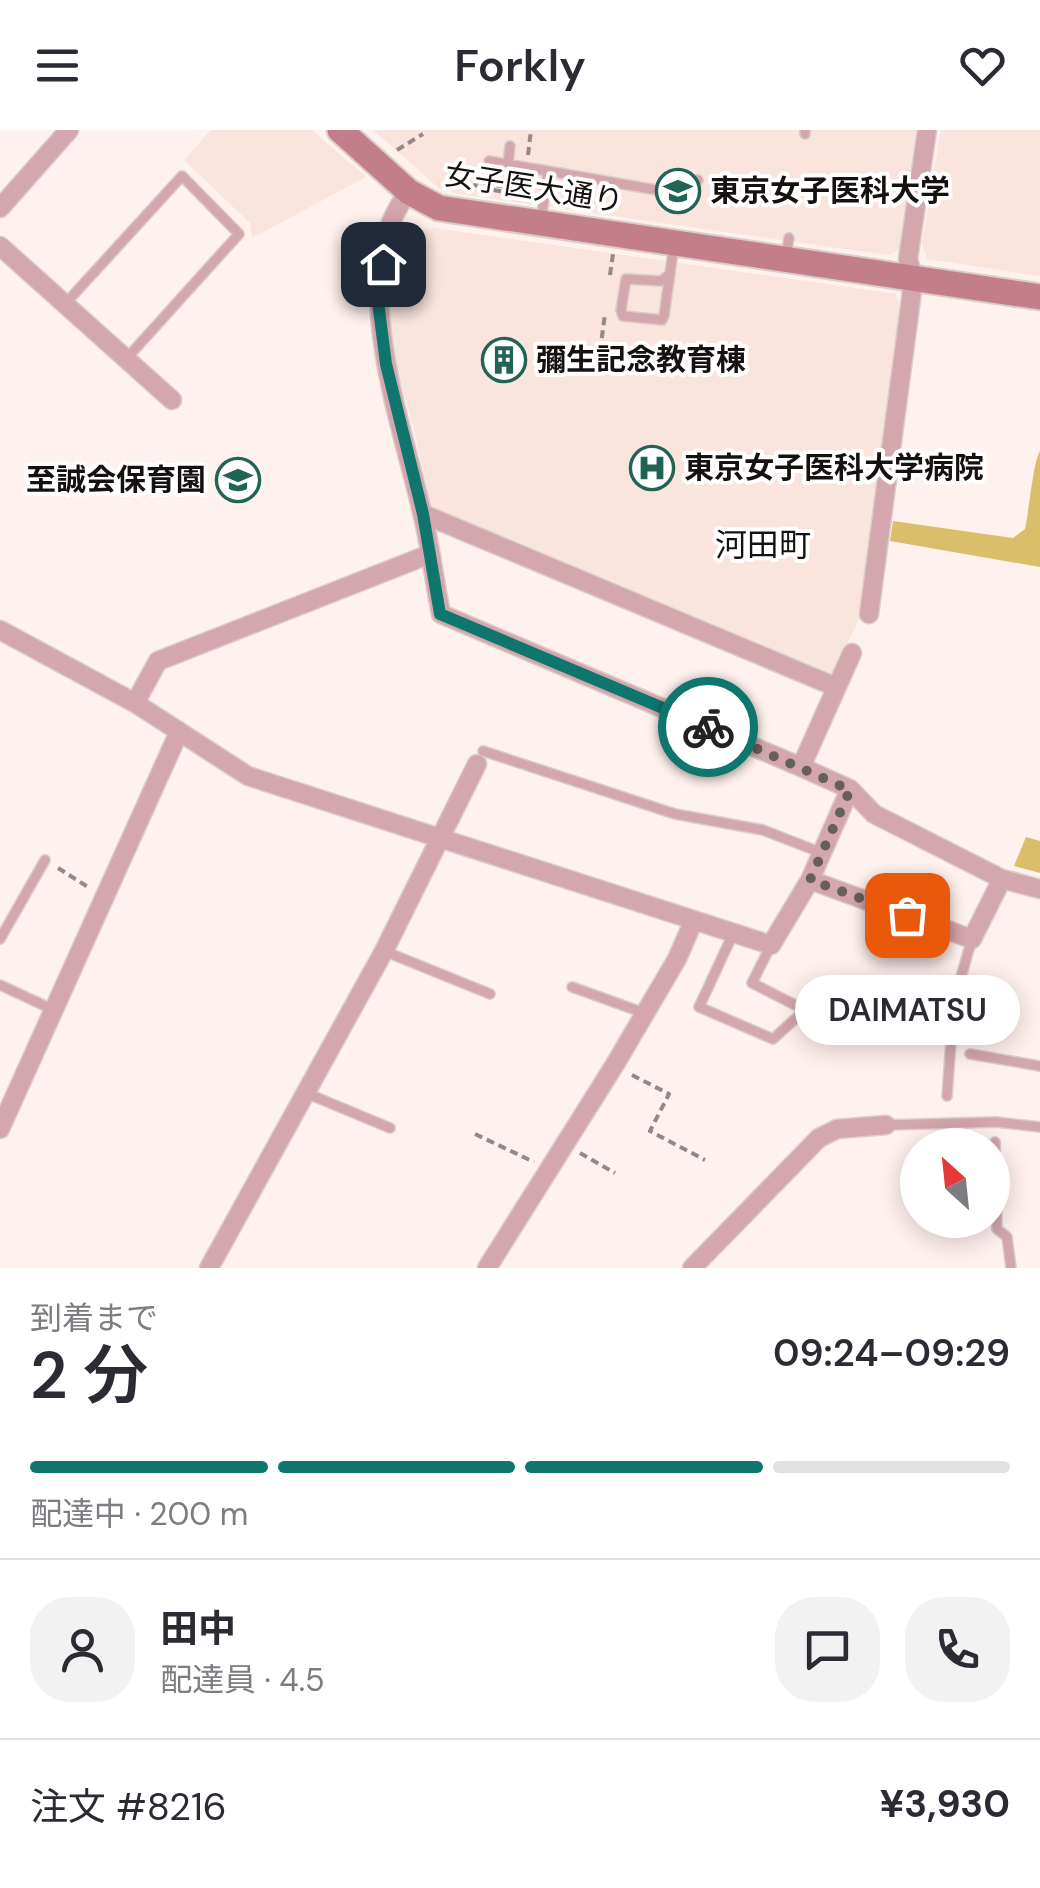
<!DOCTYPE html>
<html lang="ja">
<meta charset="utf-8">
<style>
body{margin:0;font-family:"DM Sans","Noto Sans JP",sans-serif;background:#f2f2f3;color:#2b2b33;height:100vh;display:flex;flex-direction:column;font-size:38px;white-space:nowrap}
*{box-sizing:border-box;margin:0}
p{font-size:32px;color:#7c7c81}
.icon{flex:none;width:55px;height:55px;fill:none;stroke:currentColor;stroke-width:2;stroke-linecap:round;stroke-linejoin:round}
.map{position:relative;height:1138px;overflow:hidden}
.side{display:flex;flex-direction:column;background:#fff;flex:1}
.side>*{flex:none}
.needle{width:65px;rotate:333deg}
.fabs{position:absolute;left:900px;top:998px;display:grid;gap:20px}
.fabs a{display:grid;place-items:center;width:110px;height:110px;border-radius:50%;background:#fff;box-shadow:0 5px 25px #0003;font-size:50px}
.pin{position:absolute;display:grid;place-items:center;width:85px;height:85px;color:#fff;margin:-42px;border-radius:20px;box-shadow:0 5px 15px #0006}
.courier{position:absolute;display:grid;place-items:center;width:100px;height:100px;margin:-50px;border:8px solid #0f766e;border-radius:50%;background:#fff;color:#222;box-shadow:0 2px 12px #0007}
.bubble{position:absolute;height:70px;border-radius:35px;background:#fff;box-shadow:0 5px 25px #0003;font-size:32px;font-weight:600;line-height:70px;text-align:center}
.headline em{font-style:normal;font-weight:600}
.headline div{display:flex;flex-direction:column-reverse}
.headline{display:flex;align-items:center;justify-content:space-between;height:170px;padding:0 30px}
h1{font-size:65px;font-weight:600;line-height:75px}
.bar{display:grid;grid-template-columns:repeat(4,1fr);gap:15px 10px;align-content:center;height:120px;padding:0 30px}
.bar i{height:12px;border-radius:8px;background:#e1e1e2}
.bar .on{background:#0f766e}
.bar p{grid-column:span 4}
.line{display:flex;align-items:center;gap:25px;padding:0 30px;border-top:2px solid #e1e1e2}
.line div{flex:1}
.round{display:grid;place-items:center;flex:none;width:105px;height:105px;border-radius:40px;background:#f2f2f3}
header{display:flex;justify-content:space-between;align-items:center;height:130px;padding:0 30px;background:#fff;font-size:45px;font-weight:600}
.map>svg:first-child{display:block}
.built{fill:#f9e4de}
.green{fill:#dbbe69}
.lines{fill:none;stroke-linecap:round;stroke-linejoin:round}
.lane-casing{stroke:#dacdca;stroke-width:12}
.street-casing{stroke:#dacdca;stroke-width:21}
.secondary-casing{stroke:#dacdca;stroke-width:29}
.path{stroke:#938987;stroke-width:4;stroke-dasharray:8 5;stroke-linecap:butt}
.lane{stroke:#d4a6ad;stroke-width:9}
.street{stroke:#d4a6ad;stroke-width:18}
.secondary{stroke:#c27f8b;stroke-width:25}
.done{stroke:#675f5e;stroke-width:10;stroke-dasharray:0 18}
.route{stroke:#0f766e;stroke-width:12}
.labels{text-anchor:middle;stroke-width:8;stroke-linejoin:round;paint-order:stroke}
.street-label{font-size:30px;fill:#151110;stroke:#fff}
.poi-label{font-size:30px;font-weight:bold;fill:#151110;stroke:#fff;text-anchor:start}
.neighbourhood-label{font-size:32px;fill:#151110;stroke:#fff}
</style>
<header><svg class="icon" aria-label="menu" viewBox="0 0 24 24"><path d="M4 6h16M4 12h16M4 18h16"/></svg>Forkly<svg class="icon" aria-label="heart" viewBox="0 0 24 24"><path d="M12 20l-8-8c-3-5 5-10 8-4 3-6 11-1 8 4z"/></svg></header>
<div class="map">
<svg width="1040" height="1138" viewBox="0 0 1040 1138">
<rect width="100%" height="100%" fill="#fff1ee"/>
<path class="built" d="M211,0H312L366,47L252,108L250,93L184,30Z
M373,0H916L899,120L888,125L458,64L439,58Z
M941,0H1040V146L927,129L922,113Z
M434,98L896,164L901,180L862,483L833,544L431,378L414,298L395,233L387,180L388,142L395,105Z"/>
<path class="green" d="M1040,321V437L890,411L893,391L1013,408L1025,399C1029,381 1033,333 1040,321Z
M1026,707L1040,711V743L1014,736Z"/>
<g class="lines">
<defs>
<path id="lane" d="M805,4V0
M489,31L548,41L541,90
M508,34L510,16
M548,41L668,62L690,50H698
M786,126L789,108
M670,144L661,151L626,149L621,180L623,186L662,190L664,186L674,115
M66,173L182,46L239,104L127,228
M483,621L675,684L763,700L822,723
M733,804L699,877L773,909L805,880L752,853L771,815
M0,809L45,730
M384,821L490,864
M0,855L54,880
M572,857L644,883
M847,892L881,866L895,865L954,871
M970,924L1040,936
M306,963L390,998
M947,966L954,871L972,809
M886,995L996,992L1040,997
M995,1012L997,1099L1007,1107L1011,1138"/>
<path id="street" d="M409,62C345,139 401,291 421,378C430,413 434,449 441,484L801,637L850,659L874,684L1002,749L1040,759
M0,78L69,0
M0,116L172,270
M423,384L836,557
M869,484L911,169L913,147L908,129L927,0
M0,500L135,573L248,646L771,815L810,750L972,809L1002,749
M135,573L158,531L430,424
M801,637L852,523
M810,750L850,659
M0,999L179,602
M209,1138L384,821L477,634
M487,1138L614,936L677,829L693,792
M692,1138L819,1008L837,999L886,995"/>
<path id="secondary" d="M340,0L409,62L439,78L1040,167"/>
</defs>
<use href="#lane" class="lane-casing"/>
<use href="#street" class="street-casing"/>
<use href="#secondary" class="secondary-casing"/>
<path class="path" d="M397,20L423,4
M528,25L531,0
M509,47L507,57L476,52L475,57L512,63
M521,69L524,49
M610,145L613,124
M600,221L605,184
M58,738L88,757
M632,945L669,964L650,1001L705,1030
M475,1004L534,1032
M580,1023L615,1043"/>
<use href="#lane" class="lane"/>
<use href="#street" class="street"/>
<use href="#secondary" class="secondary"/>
</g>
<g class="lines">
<path class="done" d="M708,597L850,660L810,750L907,785"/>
<path class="route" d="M383,134L378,172L386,234L423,384L440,484L708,597"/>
</g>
<defs>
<symbol id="university-ring" viewBox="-11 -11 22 22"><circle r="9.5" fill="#fff" stroke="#216455" stroke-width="1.5"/><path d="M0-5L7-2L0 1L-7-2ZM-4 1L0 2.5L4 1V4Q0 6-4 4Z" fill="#216455"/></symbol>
<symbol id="building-ring" viewBox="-11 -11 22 22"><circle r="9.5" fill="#fff" stroke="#216455" stroke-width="1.5"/><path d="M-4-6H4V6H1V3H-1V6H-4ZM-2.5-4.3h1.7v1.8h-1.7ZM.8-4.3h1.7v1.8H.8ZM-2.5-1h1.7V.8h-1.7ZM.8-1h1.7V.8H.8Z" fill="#216455"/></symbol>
<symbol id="hospital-ring" viewBox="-11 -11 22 22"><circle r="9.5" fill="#fff" stroke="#216455" stroke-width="1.5"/><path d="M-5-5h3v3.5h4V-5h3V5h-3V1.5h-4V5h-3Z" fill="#216455"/></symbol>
<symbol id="school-ring" viewBox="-11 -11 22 22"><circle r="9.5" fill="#fff" stroke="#216455" stroke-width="1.5"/><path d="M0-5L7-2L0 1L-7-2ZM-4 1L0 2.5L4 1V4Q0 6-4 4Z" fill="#216455"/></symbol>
</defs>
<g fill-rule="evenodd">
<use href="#university-ring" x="653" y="36" width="50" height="50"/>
<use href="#building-ring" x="479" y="205" width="50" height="50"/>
<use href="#hospital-ring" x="627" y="313" width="50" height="50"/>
<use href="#school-ring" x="213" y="325" width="50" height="50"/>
</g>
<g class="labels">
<g class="street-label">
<text transform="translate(534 58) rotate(9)" y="10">女子医大通り</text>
</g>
<g class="poi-label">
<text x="710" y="71">東京女子医科大学</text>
<text x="536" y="240">彌生記念教育棟</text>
<text x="684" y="348">東京女子医科大学病院</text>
<text x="206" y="360" text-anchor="end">至誠会保育園</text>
</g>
<g class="neighbourhood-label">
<text x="763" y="426">河田町</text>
</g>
</g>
</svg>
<div class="fabs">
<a><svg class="needle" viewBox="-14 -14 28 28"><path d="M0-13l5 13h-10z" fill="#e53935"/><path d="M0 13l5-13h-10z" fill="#7c7c81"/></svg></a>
</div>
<div class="pin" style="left:907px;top:785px;background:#ea580c"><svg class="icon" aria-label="bag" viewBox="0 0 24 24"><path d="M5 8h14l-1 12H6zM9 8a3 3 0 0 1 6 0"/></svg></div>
<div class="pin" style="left:383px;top:134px;background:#1f2937"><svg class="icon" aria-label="home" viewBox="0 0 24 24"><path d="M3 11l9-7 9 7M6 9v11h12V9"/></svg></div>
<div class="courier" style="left:708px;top:597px"><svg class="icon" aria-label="bike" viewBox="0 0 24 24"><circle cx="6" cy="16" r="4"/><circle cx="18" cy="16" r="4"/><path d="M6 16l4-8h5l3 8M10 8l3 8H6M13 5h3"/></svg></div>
<div class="bubble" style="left:795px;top:845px;width:225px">DAIMATSU</div>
</div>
<section class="side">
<div class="headline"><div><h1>2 分</h1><p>到着まで</p></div><em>09:24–09:29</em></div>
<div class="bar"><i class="on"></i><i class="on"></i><i class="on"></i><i></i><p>配達中 · 200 m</p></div>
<div class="line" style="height:180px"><a class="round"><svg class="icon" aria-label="person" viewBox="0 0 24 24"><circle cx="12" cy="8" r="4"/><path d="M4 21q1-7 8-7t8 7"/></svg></a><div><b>田中</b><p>配達員 · 4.5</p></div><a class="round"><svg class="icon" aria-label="chat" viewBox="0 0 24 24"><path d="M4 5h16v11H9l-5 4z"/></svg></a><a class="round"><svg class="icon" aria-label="phone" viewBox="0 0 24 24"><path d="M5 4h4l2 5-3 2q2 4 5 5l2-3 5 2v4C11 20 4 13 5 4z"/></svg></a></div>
<div class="line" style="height:130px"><div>注文 #8216</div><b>¥3,930</b></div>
</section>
